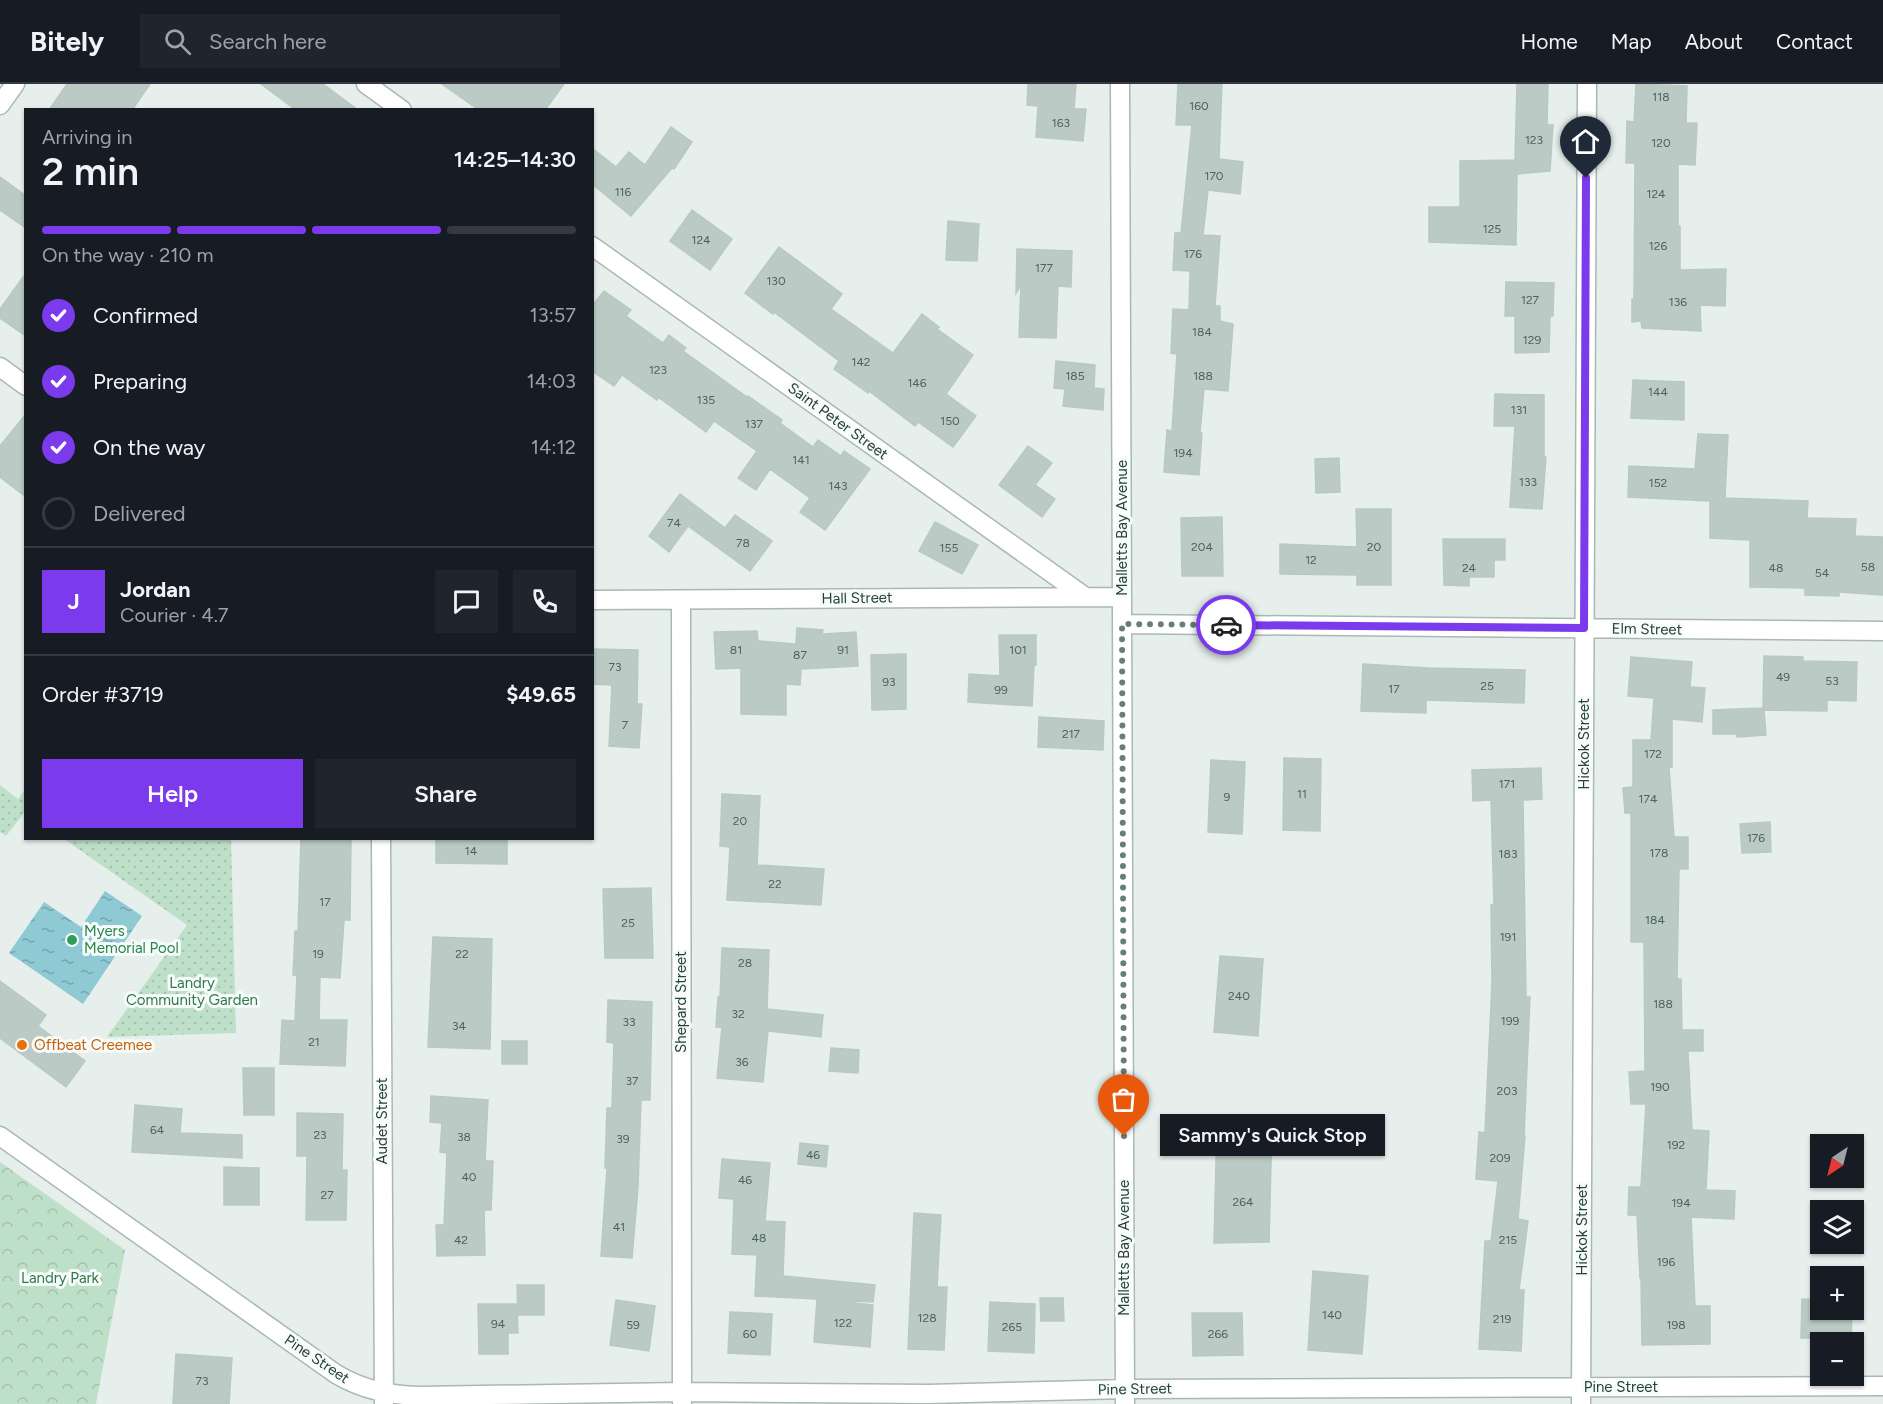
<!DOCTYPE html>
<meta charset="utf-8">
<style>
body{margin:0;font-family:Figtree,sans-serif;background:#20242c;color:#f1f3f6;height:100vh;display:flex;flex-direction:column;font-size:22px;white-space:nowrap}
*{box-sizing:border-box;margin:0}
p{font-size:20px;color:#9ea1a6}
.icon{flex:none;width:33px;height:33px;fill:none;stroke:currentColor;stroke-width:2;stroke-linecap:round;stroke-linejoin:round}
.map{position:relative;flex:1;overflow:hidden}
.side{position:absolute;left:24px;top:24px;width:570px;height:732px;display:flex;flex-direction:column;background:#171b24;border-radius:0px;box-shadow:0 2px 4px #0004}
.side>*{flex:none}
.needle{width:39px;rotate:215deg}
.tools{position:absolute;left:1810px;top:1050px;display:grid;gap:12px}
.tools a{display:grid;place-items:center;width:54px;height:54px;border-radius:0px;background:#171b24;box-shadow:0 2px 4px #0004;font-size:30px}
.pin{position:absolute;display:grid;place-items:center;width:51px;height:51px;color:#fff;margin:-62px -26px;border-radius:50% 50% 50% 0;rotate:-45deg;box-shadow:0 0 6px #0007}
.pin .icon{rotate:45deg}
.courier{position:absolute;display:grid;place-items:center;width:60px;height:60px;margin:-30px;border:4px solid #7c3aed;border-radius:50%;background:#fff;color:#222;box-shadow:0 2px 8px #0007}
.bubble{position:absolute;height:42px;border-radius:0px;background:#171b24;box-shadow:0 2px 4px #0004;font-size:20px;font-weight:600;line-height:42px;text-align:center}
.overview em{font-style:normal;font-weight:600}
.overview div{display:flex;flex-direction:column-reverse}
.overview{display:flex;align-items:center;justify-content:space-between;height:102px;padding:0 18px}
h1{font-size:39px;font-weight:600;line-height:45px}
.bar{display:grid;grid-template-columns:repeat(4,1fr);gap:9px 6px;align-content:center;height:72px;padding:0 18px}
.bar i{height:8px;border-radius:4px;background:#363941}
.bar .current{background:#7c3aed}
.bar p{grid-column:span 4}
.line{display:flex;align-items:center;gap:15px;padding:0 18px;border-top:2px solid #363941}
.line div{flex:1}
.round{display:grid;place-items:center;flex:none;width:63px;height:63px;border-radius:0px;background:#20242c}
ol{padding:0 18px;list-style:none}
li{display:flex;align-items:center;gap:18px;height:66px}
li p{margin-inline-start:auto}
li .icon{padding:6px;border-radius:50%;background:#7c3aed;color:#fff;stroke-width:4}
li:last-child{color:#9ea1a6}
li i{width:33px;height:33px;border:3px solid #363941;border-radius:50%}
.action{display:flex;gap:12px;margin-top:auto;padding:12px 18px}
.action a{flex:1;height:69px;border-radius:0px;background:#7c3aed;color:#fff;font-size:24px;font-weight:600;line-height:69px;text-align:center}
.action a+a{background:#20242c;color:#f1f3f6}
header{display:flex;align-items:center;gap:36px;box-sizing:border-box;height:84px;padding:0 30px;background:#171b24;border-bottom:2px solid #363941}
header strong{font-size:28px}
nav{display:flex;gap:33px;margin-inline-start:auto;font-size:21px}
.search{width:420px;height:54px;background:#20242c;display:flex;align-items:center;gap:15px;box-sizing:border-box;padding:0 21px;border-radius:0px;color:#9ea1a6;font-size:22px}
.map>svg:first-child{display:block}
.grass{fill:url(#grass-dots)}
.park{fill:url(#park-crowns)}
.water{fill:url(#water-ripples)}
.building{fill:#bbcac4;stroke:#b8c9c2;stroke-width:1.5}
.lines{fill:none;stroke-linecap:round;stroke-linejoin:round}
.minor-casing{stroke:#a8b8b2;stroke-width:21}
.minor{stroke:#fff;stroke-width:18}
.done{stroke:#687f78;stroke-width:6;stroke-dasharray:0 10.8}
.route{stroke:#7c3aed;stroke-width:8}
.leisure-dot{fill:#2e9e5b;stroke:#f7fbf9;stroke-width:2}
.food-dot{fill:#e8710a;stroke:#f7fbf9;stroke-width:2}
.labels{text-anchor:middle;stroke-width:6;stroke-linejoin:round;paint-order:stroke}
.number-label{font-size:12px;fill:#4a645c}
.street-label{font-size:15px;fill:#24423a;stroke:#f7fbf9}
.leisure-label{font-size:15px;fill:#27864d;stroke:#f7fbf9;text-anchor:start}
.park-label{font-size:15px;fill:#2d7a4b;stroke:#f7fbf9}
.food-label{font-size:15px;fill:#c56008;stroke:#f7fbf9;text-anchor:start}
</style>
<header>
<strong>Bitely</strong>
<div class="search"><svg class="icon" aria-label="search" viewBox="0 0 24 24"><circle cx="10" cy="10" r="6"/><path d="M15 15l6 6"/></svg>Search here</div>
<nav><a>Home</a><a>Map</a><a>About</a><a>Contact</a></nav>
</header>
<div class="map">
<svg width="1883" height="1320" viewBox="0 0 1883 1320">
<defs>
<pattern id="grass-dots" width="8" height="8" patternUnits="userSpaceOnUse" patternTransform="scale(1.5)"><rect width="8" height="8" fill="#bfe0c8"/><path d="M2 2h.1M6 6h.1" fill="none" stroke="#a4c1ad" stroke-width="1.8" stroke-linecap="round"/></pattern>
<pattern id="park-crowns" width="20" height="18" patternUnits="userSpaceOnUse" patternTransform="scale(1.5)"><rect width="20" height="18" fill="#bfe0c8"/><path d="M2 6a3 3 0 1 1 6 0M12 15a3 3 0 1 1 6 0" fill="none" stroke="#a4c1ad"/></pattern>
<pattern id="water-ripples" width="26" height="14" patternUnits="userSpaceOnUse" patternTransform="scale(1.5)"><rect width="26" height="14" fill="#8ec9d4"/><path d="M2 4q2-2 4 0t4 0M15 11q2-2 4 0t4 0" fill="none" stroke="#74a5ad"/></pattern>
</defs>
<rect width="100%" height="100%" fill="#e6efeb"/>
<path class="grass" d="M0,701L18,715L25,705V728L6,752L0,748Z
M64,755H231L236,949L107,953L187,841Z"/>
<path class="park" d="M0,1078L125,1166L96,1320H0Z"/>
<path class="water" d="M105,807L142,832L83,920L9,869L44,818L81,843Z"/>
<path class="building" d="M67,0H150L132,26H49Z
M261,0H323L358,26H296Z
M442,0H564L545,26H479Z
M1028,0H1076L1074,25H1086L1083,57L1036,53L1038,22L1027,21Z
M1178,0H1222L1219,75L1243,78L1240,110L1208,106L1203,151L1220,152L1215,222H1220V237L1233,240L1228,307L1204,305L1200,349H1202L1199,391L1164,388L1167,346L1172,347L1177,270L1171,269L1173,225L1189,226L1190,187L1173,186L1175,149H1181L1192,41H1176Z
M1517,0H1548L1547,41H1553L1550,87L1517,90L1516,161L1429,158V123H1460V77L1515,76Z
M1636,0L1687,2L1686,39H1697L1695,81L1678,80V142H1680V186L1726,185L1725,222L1700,221L1701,247L1642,244L1641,237L1632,238V215H1634L1635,79H1626L1627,37L1634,38Z
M671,43L692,58L674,85L672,84L631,132L592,100V64L616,83L629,68L645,81Z
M0,93L26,112V144L0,126Z
M692,126L732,155L710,186L670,157Z
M948,137L979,140L977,177L946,176Z
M779,163L842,210L831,225L893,269L922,230L939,243L937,245L973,271L946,310L976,332L953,363L918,338L915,342L869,307L868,309L834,285L839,277L774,228L773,230L745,209Z
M1017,165L1072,167L1071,203L1058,202L1056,254L1019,253L1021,201L1016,209Z
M26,189V252L0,234V225Z
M1506,198L1554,199L1553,232H1550L1549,268L1515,269V232H1505Z
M604,207L631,226L626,232L663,259L669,251L686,264L683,267L747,313L748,312L782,336L780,339L813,363L818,356L841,372L844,367L870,385L825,446L800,428L810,414L770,385L756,406L738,394L757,367L714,337L706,348L658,313L657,316L622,291L614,302L592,287V222Z
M1056,277L1095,281L1094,304L1104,305L1103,326L1063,322L1065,305L1054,304Z
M1633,296L1684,298V336L1631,334Z
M1495,310L1544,311V373H1546L1542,425L1510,423L1515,342H1494Z
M26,330V413L0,393V362Z
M1698,350L1728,351L1725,414L1808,417L1807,434L1856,435L1855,452L1883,453V511L1839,508V512L1805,511V504L1750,503V456L1710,454V417L1628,413L1629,382L1695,385Z
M1028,362L1052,379L1035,401L1055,415L1042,433L999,401Z
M1339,374L1340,408L1316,409L1315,375Z
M680,410L725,444L735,431L772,457L750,487L688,442L669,468L649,452Z
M1356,425H1391V501H1357V491L1280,490V460L1357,463Z
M1222,433L1223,492H1182L1181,434Z
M935,438L978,461L962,490L919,467Z
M1443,455H1505V476H1494V493H1469V502L1444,501Z
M797,544L823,546L822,550L856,548L858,582L801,585L800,601L786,600V631L741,630V584L716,585L714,548L757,547L758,557L796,560Z
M999,551H1036V581H1034L1032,622L968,618L969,590L1000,592Z
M592,565L638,566L637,620H642L639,664L609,662L612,601L592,600Z
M906,570V625L872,626L871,571Z
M1764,572L1803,573V577L1857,578L1856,617L1827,616V627L1764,626L1766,651L1737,653V650H1713V626L1763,624Z
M1631,573L1692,578L1690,603L1705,604L1702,638L1672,635V683H1669L1674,753H1688V785H1679L1677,895H1681L1682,946H1703V967H1688L1692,1046L1709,1047L1706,1106L1735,1107L1734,1135L1691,1133L1695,1222H1710V1260L1642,1261L1641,1194H1640L1637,1131H1628L1629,1103H1641L1646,1020H1631L1629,988L1645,987L1644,858H1631V729H1625L1623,704L1633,703V656H1651L1654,614L1628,612Z
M1363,580L1428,584L1525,586L1524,619L1426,616V629L1361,627Z
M1039,633L1104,637L1103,666L1038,663Z
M1284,674L1321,675L1320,747L1283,746Z
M1211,676L1245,678L1242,750L1208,748Z
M1541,684L1542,715L1523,716L1526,913H1530L1524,1052H1525L1518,1135L1528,1137L1519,1206H1524L1521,1267L1479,1265L1485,1157H1491L1498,1097L1476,1095L1479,1048L1485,1049L1492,899L1491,821H1494L1491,716L1473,717L1472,686Z
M722,710L760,712L757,781L824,785L821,821L727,816L730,763L720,762Z
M1770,738L1771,768L1742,769L1740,740Z
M301,754H351L350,836H344L340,894L320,893L319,936H347L345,982L280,980L282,936L295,937L297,891H293L295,847H298Z
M436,754H507V780L436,779Z
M651,804L653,874H605L603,805Z
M433,853L492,855L490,965L428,963Z
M722,864L769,866L767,925L823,931L821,953L768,947L763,998L717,994L722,943H716L718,913H720Z
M1220,872L1263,875L1258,952L1214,948Z
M0,897L46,931L38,942L85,977L66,1003L0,954Z
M608,916L652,918L650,1016H641L638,1103L632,1174L601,1172L607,1084H605L607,1024H612L614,959L607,958Z
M502,957H527V980H502Z
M831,964L859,966L858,989L829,987Z
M243,984H274V1031H244Z
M431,1012L488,1016L485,1077H493L491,1126H484L485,1171L437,1172L436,1141H444L447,1069L440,1068L442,1039L430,1038Z
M135,1021L182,1025L180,1049L242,1051V1074L132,1068Z
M297,1029L343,1030L342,1086H347L346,1136H306L307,1072H297Z
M1217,1037L1272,1039L1269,1158L1214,1159Z
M800,1059L828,1062L826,1083L798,1080Z
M722,1075L770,1079L765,1137L785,1138L783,1192L875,1201L873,1218L854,1217V1219L873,1221L870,1263L814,1258L817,1215L755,1212L757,1171L732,1170L734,1115L719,1114Z
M224,1083L259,1084V1121H224Z
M914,1129L941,1131L937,1203H947L944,1266L908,1265Z
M1313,1187L1368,1192L1362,1270L1308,1266Z
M517,1201H544V1231H518Z
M1040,1214H1063L1064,1237H1041Z
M1802,1215L1821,1216V1226H1852L1851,1258H1823V1254H1801Z
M616,1216L655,1222L649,1267L610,1261Z
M990,1218L1035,1220L1034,1269L988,1267Z
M478,1220H517L518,1249H508V1270H479Z
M730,1228L772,1230L770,1271L728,1269Z
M1192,1229H1242L1243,1271L1193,1272Z
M176,1270L232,1274L229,1320H173Z"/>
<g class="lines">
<defs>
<path id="minor" d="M366,0L402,26
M1120,0L1125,1320
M0,21L15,0
M592,162L1084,512
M0,283L26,302
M592,516L1122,513
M681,516L682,1318
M1122,540L1883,547
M381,754L384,1320
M0,1052L336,1290C363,1306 389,1311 420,1312L682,1308L928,1310L1125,1305L1883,1302
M1581,1320L1587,0"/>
</defs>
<use href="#minor" class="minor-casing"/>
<use href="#minor" class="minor"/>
</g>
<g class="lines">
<path class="done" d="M1124,1052L1122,540L1226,541"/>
<path class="route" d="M1226,541L1584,544L1586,94"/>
</g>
<circle class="leisure-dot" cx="72" cy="856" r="6"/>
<circle class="food-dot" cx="22" cy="961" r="6"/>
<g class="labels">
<g class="number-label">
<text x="1661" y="17">118</text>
<text x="1199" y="26">160</text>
<text x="1061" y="43">163</text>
<text x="1534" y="60">123</text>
<text x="1661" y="63">120</text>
<text x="1214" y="96">170</text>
<text x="623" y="112">116</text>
<text x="1656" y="114">124</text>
<text x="1492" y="149">125</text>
<text x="701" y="160">124</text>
<text x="1658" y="166">126</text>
<text x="1193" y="174">176</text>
<text x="1044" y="188">177</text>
<text x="776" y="201">130</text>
<text x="1530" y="220">127</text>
<text x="1678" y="222">136</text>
<text x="1202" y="252">184</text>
<text x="1532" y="260">129</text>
<text x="861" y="282">142</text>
<text x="658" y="290">123</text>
<text x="1075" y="296">185</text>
<text x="1203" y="296">188</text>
<text x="917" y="303">146</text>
<text x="1658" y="312">144</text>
<text x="706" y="320">135</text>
<text x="1519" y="330">131</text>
<text x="950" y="341">150</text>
<text x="754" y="344">137</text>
<text x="1183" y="373">194</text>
<text x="801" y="380">141</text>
<text x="1528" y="402">133</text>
<text x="1658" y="403">152</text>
<text x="838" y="406">143</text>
<text x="674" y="443">74</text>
<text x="743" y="463">78</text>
<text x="1202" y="467">204</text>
<text x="1374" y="467">20</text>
<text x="949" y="468">155</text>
<text x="1311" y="480">12</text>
<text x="1868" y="487">58</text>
<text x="1469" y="488">24</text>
<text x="1776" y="488">48</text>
<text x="1822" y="493">54</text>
<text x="736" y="570">81</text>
<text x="843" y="570">91</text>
<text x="1018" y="570">101</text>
<text x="800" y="575">87</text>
<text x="615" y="587">73</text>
<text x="1783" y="597">49</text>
<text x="1832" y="601">53</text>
<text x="889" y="602">93</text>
<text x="1487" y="606">25</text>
<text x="1394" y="609">17</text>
<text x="1001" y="610">99</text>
<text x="625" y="645">7</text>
<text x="1071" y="654">217</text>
<text x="1653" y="674">172</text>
<text x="1507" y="704">171</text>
<text x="1302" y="714">11</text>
<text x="1227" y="717">9</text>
<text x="1648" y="719">174</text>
<text x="740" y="741">20</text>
<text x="1756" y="758">176</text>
<text x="471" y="771">14</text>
<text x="1659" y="773">178</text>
<text x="1508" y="774">183</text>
<text x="775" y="804">22</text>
<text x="325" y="822">17</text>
<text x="1655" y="840">184</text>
<text x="628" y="843">25</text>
<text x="1508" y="857">191</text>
<text x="318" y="874">19</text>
<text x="462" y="874">22</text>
<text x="745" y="883">28</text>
<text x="1239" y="916">240</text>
<text x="1663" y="924">188</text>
<text x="738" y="934">32</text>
<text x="1510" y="941">199</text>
<text x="629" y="942">33</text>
<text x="459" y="946">34</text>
<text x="314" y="962">21</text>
<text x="742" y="982">36</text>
<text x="632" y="1001">37</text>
<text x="1660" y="1007">190</text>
<text x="1507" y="1011">203</text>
<text x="157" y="1050">64</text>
<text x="320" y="1055">23</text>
<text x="464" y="1057">38</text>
<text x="623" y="1059">39</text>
<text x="1676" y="1065">192</text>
<text x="813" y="1075">46</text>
<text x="1500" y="1078">209</text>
<text x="469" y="1097">40</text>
<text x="745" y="1100">46</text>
<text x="327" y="1115">27</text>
<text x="1243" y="1122">264</text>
<text x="1681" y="1123">194</text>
<text x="619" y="1147">41</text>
<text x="759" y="1158">48</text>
<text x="461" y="1160">42</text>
<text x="1508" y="1160">215</text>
<text x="1666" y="1182">196</text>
<text x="1332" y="1235">140</text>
<text x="927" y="1238">128</text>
<text x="1502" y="1239">219</text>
<text x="843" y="1243">122</text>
<text x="498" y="1244">94</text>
<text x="633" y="1245">59</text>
<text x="1676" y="1245">198</text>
<text x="1012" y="1247">265</text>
<text x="750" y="1254">60</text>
<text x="1218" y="1254">266</text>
<text x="202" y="1301">73</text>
</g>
<g class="street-label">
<text transform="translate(838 337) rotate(36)" y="5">Saint Peter Street</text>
<text transform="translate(1122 444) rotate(-90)" y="5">Malletts Bay Avenue</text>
<text transform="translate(857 514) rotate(-1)" y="5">Hall Street</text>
<text transform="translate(1647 545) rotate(1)" y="5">Elm Street</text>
<text transform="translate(1584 660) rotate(-90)" y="5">Hickok Street</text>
<text transform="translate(681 918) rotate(-90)" y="5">Shepard Street</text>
<text transform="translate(382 1037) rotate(-90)" y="5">Audet Street</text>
<text transform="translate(1582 1146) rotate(-90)" y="5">Hickok Street</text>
<text transform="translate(1124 1164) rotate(-90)" y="5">Malletts Bay Avenue</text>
<text transform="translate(317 1275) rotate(34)" y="5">Pine Street</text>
<text x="1621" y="1308">Pine Street</text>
<text transform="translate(1135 1305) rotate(-1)" y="5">Pine Street</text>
</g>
<g class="leisure-label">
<text x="84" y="852">Myers<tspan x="84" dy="17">Memorial Pool</tspan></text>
</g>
<g class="park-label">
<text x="192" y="904">Landry<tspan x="192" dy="17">Community Garden</tspan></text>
<text x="60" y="1199">Landry Park</text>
</g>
<g class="food-label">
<text x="34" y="966">Offbeat Creemee</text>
</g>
</g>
</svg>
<div class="tools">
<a><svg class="needle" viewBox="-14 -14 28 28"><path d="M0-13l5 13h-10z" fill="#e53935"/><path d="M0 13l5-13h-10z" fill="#9ea1a6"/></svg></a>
<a><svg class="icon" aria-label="layers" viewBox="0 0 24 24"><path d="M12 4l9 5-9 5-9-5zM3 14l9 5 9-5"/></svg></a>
<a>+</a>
<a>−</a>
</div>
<div class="pin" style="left:1124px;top:1052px;background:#ea580c"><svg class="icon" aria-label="bag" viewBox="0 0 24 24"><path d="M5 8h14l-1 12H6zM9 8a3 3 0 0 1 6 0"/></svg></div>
<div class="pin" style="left:1586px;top:94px;background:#1f2937"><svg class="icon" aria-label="home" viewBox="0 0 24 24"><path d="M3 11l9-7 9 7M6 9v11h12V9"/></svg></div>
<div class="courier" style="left:1226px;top:541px"><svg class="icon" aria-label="car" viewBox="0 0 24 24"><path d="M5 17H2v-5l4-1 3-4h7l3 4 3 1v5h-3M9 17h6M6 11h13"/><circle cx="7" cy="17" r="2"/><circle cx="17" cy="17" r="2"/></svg></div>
<div class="bubble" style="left:1160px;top:1030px;width:225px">Sammy's Quick Stop</div>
<section class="side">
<div class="overview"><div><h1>2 min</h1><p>Arriving in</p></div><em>14:25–14:30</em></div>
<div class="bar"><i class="current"></i><i class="current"></i><i class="current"></i><i></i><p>On the way · 210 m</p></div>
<ol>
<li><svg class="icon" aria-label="check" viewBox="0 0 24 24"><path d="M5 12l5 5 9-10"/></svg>Confirmed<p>13:57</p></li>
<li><svg class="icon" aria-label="check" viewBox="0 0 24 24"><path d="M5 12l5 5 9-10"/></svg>Preparing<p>14:03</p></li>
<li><svg class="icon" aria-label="check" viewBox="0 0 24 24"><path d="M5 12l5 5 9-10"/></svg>On the way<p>14:12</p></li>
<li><i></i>Delivered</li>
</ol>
<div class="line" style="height:108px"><b class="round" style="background:#7c3aed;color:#fff">J</b><div><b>Jordan</b><p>Courier · 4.7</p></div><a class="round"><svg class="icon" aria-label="chat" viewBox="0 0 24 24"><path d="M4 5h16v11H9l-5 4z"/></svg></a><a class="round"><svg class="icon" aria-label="phone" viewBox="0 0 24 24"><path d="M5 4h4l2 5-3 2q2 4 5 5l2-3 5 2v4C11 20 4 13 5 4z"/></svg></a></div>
<div class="line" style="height:78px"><div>Order #3719</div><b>$49.65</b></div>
<div class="action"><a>Help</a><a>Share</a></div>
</section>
</div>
